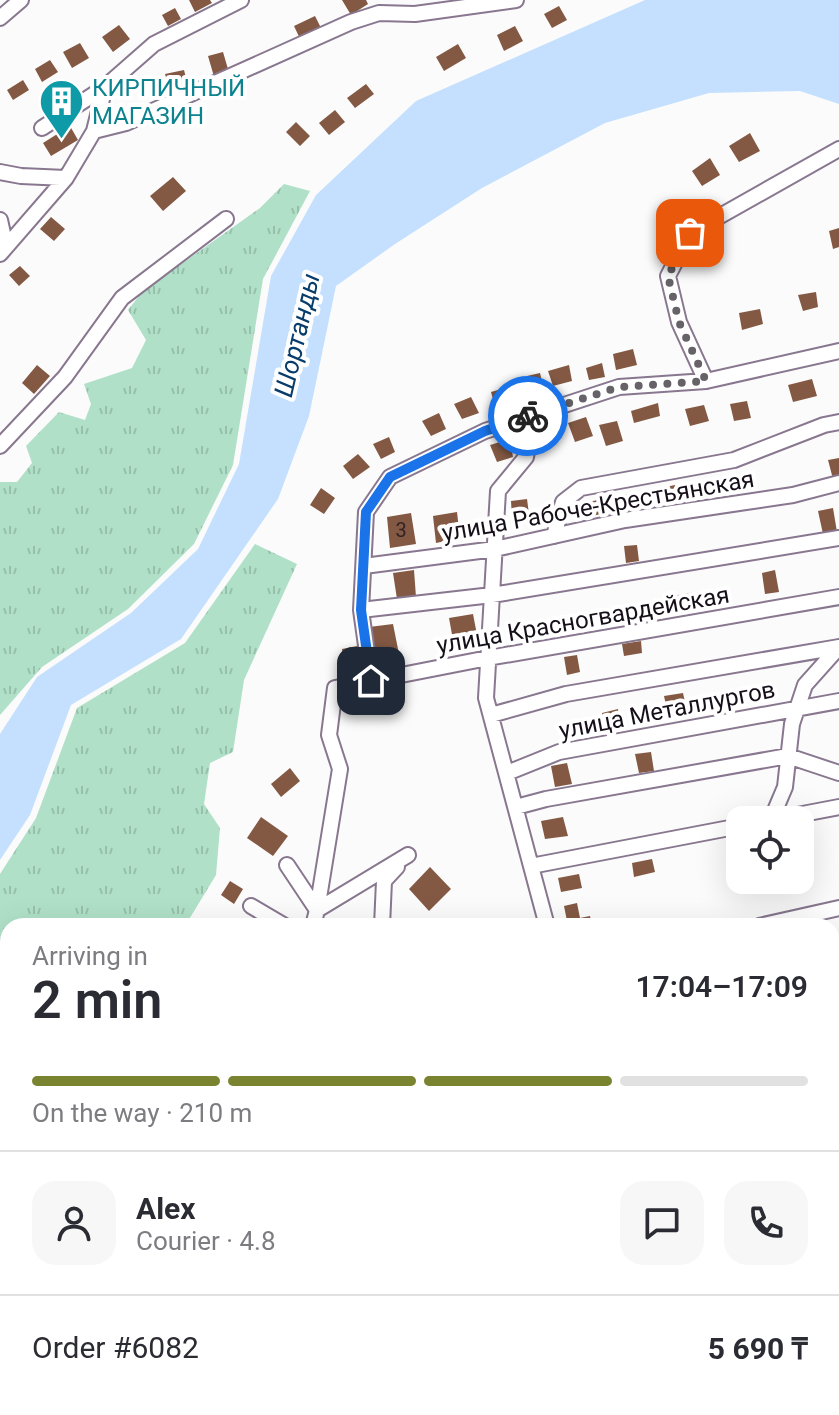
<!DOCTYPE html>
<meta charset="utf-8">
<style>
body{margin:0;font-family:Roboto,sans-serif;background:#f7f7f7;color:#2b2b33;height:100vh;display:flex;flex-direction:column;font-size:30px;white-space:nowrap}
*{box-sizing:border-box;margin:0}
p{font-size:26px;color:#7c7c81}
.icon{flex:none;width:44px;height:44px;fill:none;stroke:currentColor;stroke-width:2;stroke-linecap:round;stroke-linejoin:round}
.map{position:relative;flex:1;overflow:hidden}
.details{position:absolute;left:0px;top:918px;width:840px;height:498px;display:flex;flex-direction:column;background:#fff;border-radius:24px 24px 0 0;box-shadow:0 8px 32px #0002}
.details>*{flex:none}
.tools{position:absolute;left:726px;top:806px;display:grid;gap:16px}
.tools a{display:grid;place-items:center;width:88px;height:88px;border-radius:16px;background:#fff;box-shadow:0 8px 32px #0002;font-size:40px}
.pin{position:absolute;display:grid;place-items:center;width:68px;height:68px;color:#fff;margin:-34px;border-radius:16px;box-shadow:0 4px 12px #0006}
.courier{position:absolute;display:grid;place-items:center;width:80px;height:80px;margin:-40px;border:6px solid #1a73e8;border-radius:50%;background:#fff;color:#222;box-shadow:0 2px 10px #0007}
.overview em{font-style:normal;font-weight:600}
.overview div{display:flex;flex-direction:column-reverse}
.overview{display:flex;align-items:center;justify-content:space-between;height:136px;padding:0 32px}
h1{font-size:52px;font-weight:600;line-height:60px}
.bar{display:grid;grid-template-columns:repeat(4,1fr);gap:12px 8px;align-content:center;height:96px;padding:0 32px}
.bar i{height:10px;border-radius:6px;background:#e1e1e2}
.bar .selected{background:#7a832f}
.bar p{grid-column:span 4}
.line{display:flex;align-items:center;gap:20px;padding:0 32px;border-top:2px solid #e1e1e2}
.line div{flex:1}
.round{display:grid;place-items:center;flex:none;width:84px;height:84px;border-radius:24px;background:#f7f7f7}
.map>svg:first-child{display:block}
.grass{fill:url(#grass-tufts)}
.water{fill:#c4e0fe}
.building{fill:#835944}
.lines{fill:none;stroke-linecap:round;stroke-linejoin:round}
.minor-casing{stroke:#88778f;stroke-width:18}
.minor{stroke:#fff;stroke-width:14}
.done{stroke:#666268;stroke-width:8;stroke-dasharray:0 14.4}
.route{stroke:#1a73e8;stroke-width:10}
.labels{text-anchor:middle;stroke-width:8;stroke-linejoin:round;paint-order:stroke}
.number-label{font-size:20px;fill:#312224}
.culture-label{font-size:24px;fill:#0d838f;stroke:#fff;text-anchor:start}
.street-label{font-size:24px;fill:#160f19;stroke:#fff}
.water-label{font-size:26px;font-style:italic;fill:#083c6a;stroke:#fff}
</style>
<div class="map">
<svg width="839" height="1415" viewBox="0 0 839 1415">
<defs>
<pattern id="grass-tufts" width="24" height="20" patternUnits="userSpaceOnUse" patternTransform="scale(2)"><rect width="24" height="20" fill="#b0e1c8"/><path d="M3 7l-1-3M5 7V3M7 7l1-3M15 17l-1-3M17 17v-4M19 17l1-3" fill="none" stroke="#97c0ab"/></pattern>
</defs>
<rect width="100%" height="100%" fill="#fbfbfb"/>
<path class="grass" d="M284,184L310,191L263,279L233,465L194,544L128,609L42,667L0,715V482H17L32,463L26,446L59,412L85,420L91,404L84,384L132,368L146,340L128,310L142,292L260,208Z
M255,544L297,564L244,680L233,752L210,763L204,804L220,828L216,875L185,926H8V973L0,970V874L36,818L77,708L185,643Z"/>
<path class="water" d="M645,0H839V104L800,91L709,93L605,123L482,188L395,244L336,286L309,416L278,499L181,639L71,705L30,815L0,860V734L37,677L131,613L198,549L239,464L271,276L316,195L416,101Z"/>
<path class="building" d="M189,0H210L212,3L195,12Z
M342,0H366L368,4L351,15Z
M559,6L567,20L552,28L544,14Z
M175,8L181,19L168,26L162,15Z
M315,16L323,32L302,43L294,26Z
M119,25L130,39L113,52L102,37Z
M515,26L523,41L504,51L497,35Z
M80,43L89,58L72,68L63,52Z
M458,44L466,58L444,71L436,57Z
M223,52L230,76L215,80L208,56Z
M50,60L58,72L42,82L35,69Z
M184,70L188,86L170,90L165,74Z
M23,80L29,90L13,100L7,90Z
M366,84L374,94L355,108L347,98Z
M335,110L345,122L329,135L319,123Z
M296,122L310,136L300,146L286,132Z
M70,126L78,140L51,156L43,143Z
M750,133L760,151L739,162L729,146Z
M710,158L720,175L702,186L692,171Z
M173,177L186,191L163,211L150,196Z
M51,217L65,229L54,241L40,229Z
M839,228V247L833,249L829,231Z
M20,266L30,276L19,286L9,275Z
M816,292L818,307L803,311L798,295Z
M760,309L763,324L742,330L739,313Z
M633,349L637,365L616,370L613,354Z
M602,363L605,377L589,380L586,368Z
M37,365L50,376L34,394L22,383Z
M569,365L572,381L553,386L548,371Z
M540,373L545,394L533,396L527,376Z
M812,379L817,396L793,402L788,385Z
M515,385L519,400L495,406L491,392Z
M471,397L479,413L462,419L454,404Z
M747,401L751,418L734,421L730,404Z
M658,403L660,416L634,423L631,411Z
M704,405L709,421L690,426L685,409Z
M439,413L446,429L431,436L422,421Z
M586,417L593,436L575,442L568,423Z
M617,421L623,441L606,446L599,425Z
M389,437L395,452L381,459L373,444Z
M510,439L513,457L497,462L490,445Z
M358,454L370,467L353,479L343,466Z
M839,458V477L833,479L828,460Z
M675,485L678,503L659,506L656,489Z
M321,488L335,498L324,514L310,505Z
M632,493L636,510L619,513L616,497Z
M527,499L529,514L512,518L511,501Z
M603,499L607,513L586,517L583,503Z
M833,508L837,532L823,534L818,511Z
M457,512L460,538L436,543L433,516Z
M411,513L416,544L390,548L387,517Z
M637,545L639,561L626,563L624,546Z
M414,570L416,597L397,599L393,573Z
M775,570L779,592L765,594L762,573Z
M694,592L697,609L677,613L674,596Z
M473,614L479,645L455,651L449,618Z
M393,624L399,654L375,660L369,627Z
M641,641L642,653L624,656L622,644Z
M362,645L365,666L343,669L342,649Z
M577,655L580,672L567,675L564,657Z
M683,693L688,716L669,719L664,696Z
M618,709L621,728L606,731L602,713Z
M651,752L654,771L639,773L635,754Z
M567,763L572,784L555,787L551,766Z
M290,768L300,781L281,797L271,784Z
M261,817L288,836L273,856L247,838Z
M563,817L568,836L545,839L541,821Z
M652,859L655,872L634,877L632,863Z
M430,867L451,889L429,911L409,889Z
M579,874L582,888L561,892L558,878Z
M230,881L243,889L234,904L221,895Z
M577,903L580,918L590,916L591,921L568,926L564,906Z"/>
<g class="lines">
<defs>
<path id="minor" d="M0,18L21,0
M42,128L105,87L154,44L241,0
M94,131L126,123L351,22L379,13L415,14L516,0
M0,172L21,176L66,178
M0,220L6,247
M0,254L66,178L94,131L105,87
M706,381L679,322L668,276L690,233L839,149
M521,418L530,436L526,457L498,491L486,698L547,926
M0,446L65,377L122,298L226,219
M554,536L563,502L581,488L734,460L824,425L839,422
M364,566L495,549L625,520L793,495L839,483
M361,610L492,595L839,538
M371,681L361,610L366,512L390,477L485,431L619,387L706,381L839,351
M491,715L566,694L839,647
M507,773L559,752L839,701
M516,807L546,799L788,756L839,773
M771,820L785,787L792,724L805,685L839,647
M771,820L839,807
M287,865L317,910
M531,866L740,826
M251,906L285,926
M317,910L340,769L329,735L335,688L488,658L839,597
M313,926L317,910L408,855
M382,926L384,881L397,867
M759,926L839,908
M0,1235L8,1243
M0,1264L8,1257"/>
</defs>
<use href="#minor" class="minor-casing"/>
<use href="#minor" class="minor"/>
</g>
<g class="lines">
<path class="done" d="M528,416L619,387L706,381L679,322L668,276L690,233"/>
<path class="route" d="M371,681L361,610L366,512L390,477L485,431L528,416"/>
</g>
<defs>
<symbol id="building-pin" viewBox="-11 -11 22 30"><path d="M0 17L-7.5 6A9.5 9.5 0 1 1 7.5 6Z" fill="#0f9aa8" stroke="#fff"/><path d="M-4-6H4V6H1V3H-1V6H-4ZM-2.5-4.3h1.7v1.8h-1.7ZM.8-4.3h1.7v1.8H.8ZM-2.5-1h1.7V.8h-1.7ZM.8-1h1.7V.8H.8Z" fill="#fff"/></symbol>
</defs>
<g fill-rule="evenodd">
<use href="#building-pin" x="36" y="76" width="51" height="69"/>
</g>
<g class="labels">
<g class="number-label">
<text x="401" y="537">3</text>
</g>
<g class="culture-label">
<text x="92" y="96">КИРПИЧНЫЙ<tspan x="92" dy="28">МАГАЗИН</tspan></text>
</g>
<g class="street-label">
<text transform="translate(598 506) rotate(-10)" y="8">улица Рабоче-Крестьянская</text>
<text transform="translate(583 620) rotate(-10)" y="8">улица Красногвардейская</text>
<text transform="translate(667 710) rotate(-11)" y="8">улица Металлургов</text>
</g>
<g class="water-label">
<text transform="translate(297 335) rotate(-77)" y="9">Шортанды</text>
</g>
</g>
</svg>
<div class="tools">
<a><svg class="icon" aria-label="locate" viewBox="0 0 24 24"><circle cx="12" cy="12" r="6"/><path d="M12 2v4M12 18v4M2 12h4M18 12h4"/></svg></a>
</div>
<div class="pin" style="left:690px;top:233px;background:#ea580c"><svg class="icon" aria-label="bag" viewBox="0 0 24 24"><path d="M5 8h14l-1 12H6zM9 8a3 3 0 0 1 6 0"/></svg></div>
<div class="pin" style="left:371px;top:681px;background:#1f2937"><svg class="icon" aria-label="home" viewBox="0 0 24 24"><path d="M3 11l9-7 9 7M6 9v11h12V9"/></svg></div>
<div class="courier" style="left:528px;top:416px"><svg class="icon" aria-label="bike" viewBox="0 0 24 24"><circle cx="6" cy="16" r="4"/><circle cx="18" cy="16" r="4"/><path d="M6 16l4-8h5l3 8M10 8l3 8H6M13 5h3"/></svg></div>
<section class="details">
<div class="overview"><div><h1>2 min</h1><p>Arriving in</p></div><em>17:04–17:09</em></div>
<div class="bar"><i class="selected"></i><i class="selected"></i><i class="selected"></i><i></i><p>On the way · 210 m</p></div>
<div class="line" style="height:144px"><a class="round"><svg class="icon" aria-label="person" viewBox="0 0 24 24"><circle cx="12" cy="8" r="4"/><path d="M4 21q1-7 8-7t8 7"/></svg></a><div><b>Alex</b><p>Courier · 4.8</p></div><a class="round"><svg class="icon" aria-label="chat" viewBox="0 0 24 24"><path d="M4 5h16v11H9l-5 4z"/></svg></a><a class="round"><svg class="icon" aria-label="phone" viewBox="0 0 24 24"><path d="M5 4h4l2 5-3 2q2 4 5 5l2-3 5 2v4C11 20 4 13 5 4z"/></svg></a></div>
<div class="line" style="height:104px"><div>Order #6082</div><b>5 690 ₸</b></div>
</section>
</div>
